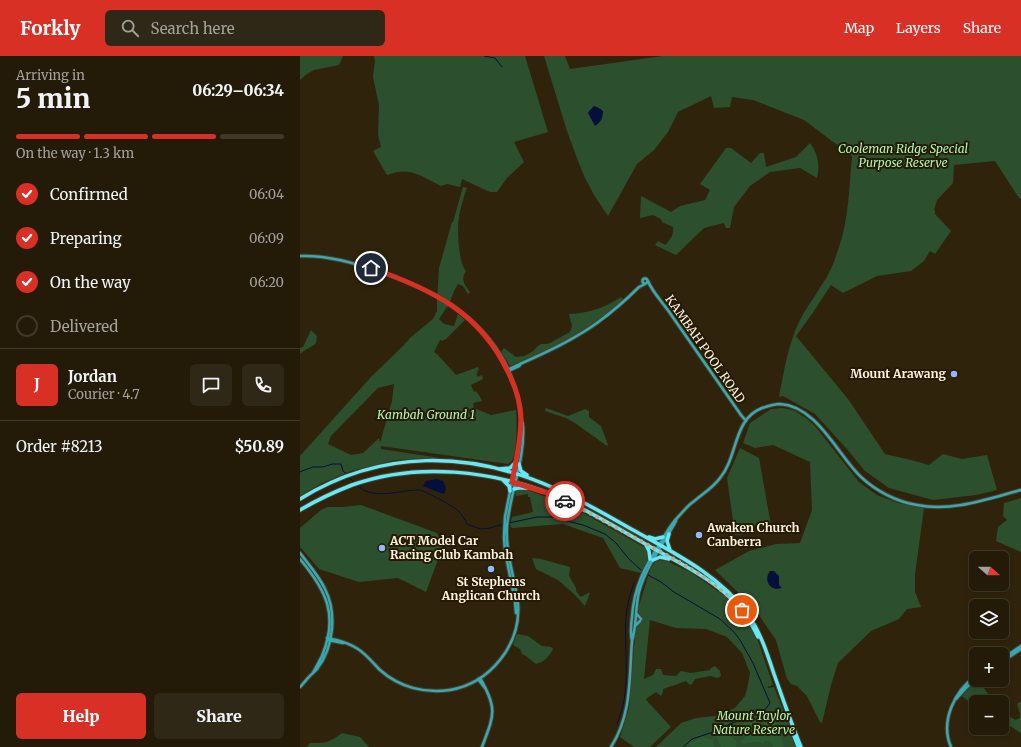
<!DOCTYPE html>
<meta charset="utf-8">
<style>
body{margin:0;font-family:Merriweather,serif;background:#2f2816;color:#f1f3f6;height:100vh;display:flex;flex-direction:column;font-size:15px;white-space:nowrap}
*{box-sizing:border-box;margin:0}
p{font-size:13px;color:#a3a19c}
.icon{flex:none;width:22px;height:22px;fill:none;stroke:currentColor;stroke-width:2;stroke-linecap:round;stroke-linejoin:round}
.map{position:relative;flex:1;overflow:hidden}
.side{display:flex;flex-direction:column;background:#231b08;width:300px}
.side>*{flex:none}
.needle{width:26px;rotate:111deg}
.buttons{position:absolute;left:669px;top:495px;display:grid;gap:8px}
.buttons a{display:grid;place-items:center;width:40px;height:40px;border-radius:6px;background:#231b08;box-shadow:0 2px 6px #0003,0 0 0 1px #403929;font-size:20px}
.pin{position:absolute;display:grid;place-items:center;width:34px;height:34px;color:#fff;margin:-17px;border:2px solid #fff;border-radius:50%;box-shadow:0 1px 4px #0007}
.courier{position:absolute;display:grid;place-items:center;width:40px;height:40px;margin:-20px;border:3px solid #d93025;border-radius:50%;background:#fff;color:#222;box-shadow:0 1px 5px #0007}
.headline em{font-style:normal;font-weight:800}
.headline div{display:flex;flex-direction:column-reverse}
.headline{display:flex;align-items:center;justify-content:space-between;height:68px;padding:0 16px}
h1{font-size:26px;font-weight:800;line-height:30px}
.bar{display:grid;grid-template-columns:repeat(4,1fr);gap:6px 4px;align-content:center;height:48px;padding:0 16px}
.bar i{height:5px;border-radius:3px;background:#403929}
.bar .on{background:#d93025}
.bar p{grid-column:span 4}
.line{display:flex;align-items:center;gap:10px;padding:0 16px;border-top:1px solid #403929}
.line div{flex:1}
.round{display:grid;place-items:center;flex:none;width:42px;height:42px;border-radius:6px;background:#2f2816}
ol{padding:0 16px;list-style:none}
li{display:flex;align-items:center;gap:12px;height:44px}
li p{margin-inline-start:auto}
li .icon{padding:4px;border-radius:50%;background:#d93025;color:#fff;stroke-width:4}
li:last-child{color:#a3a19c}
li i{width:22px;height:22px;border:2px solid #403929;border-radius:50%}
.primary-button{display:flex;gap:8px;margin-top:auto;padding:8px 16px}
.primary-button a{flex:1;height:46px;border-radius:6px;background:#d93025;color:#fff;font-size:16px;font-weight:800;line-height:46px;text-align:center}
.primary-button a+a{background:#2f2816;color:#f1f3f6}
header{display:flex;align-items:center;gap:24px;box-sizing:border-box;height:56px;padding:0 20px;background:#d93025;color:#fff}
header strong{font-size:19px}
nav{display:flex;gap:22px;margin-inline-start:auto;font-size:14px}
.search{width:280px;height:36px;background:#2f2816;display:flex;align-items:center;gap:10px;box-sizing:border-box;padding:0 14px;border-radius:6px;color:#a3a19c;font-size:15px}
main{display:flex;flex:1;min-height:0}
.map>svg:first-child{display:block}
.green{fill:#2c4f2e;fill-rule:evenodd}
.forest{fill:#2b5b30}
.water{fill:#04103c}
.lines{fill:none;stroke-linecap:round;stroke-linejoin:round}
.stream{stroke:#04103c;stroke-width:1}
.secondary-casing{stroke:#4c4128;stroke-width:4.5}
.highway-casing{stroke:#4c4128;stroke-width:5.5}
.secondary{stroke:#37a8b4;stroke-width:2.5}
.highway{stroke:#64e9f8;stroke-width:3.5}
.done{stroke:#b5ab94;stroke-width:4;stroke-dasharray:0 7.2}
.route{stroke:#d93025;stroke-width:5}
.poi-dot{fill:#97b6fd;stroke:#251a03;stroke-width:1.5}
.labels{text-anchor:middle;stroke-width:4;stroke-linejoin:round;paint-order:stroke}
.park-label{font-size:12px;font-style:italic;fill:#aff7b3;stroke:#251a03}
.street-label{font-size:12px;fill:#fdf3dd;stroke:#251a03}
.poi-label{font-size:12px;font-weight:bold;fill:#fdf3dd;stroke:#251a03;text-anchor:start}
</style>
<header>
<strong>Forkly</strong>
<div class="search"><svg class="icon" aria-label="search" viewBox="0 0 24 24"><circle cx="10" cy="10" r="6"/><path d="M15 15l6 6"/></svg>Search here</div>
<nav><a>Map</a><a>Layers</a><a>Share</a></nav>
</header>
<main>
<section class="side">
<div class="headline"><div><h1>5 min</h1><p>Arriving in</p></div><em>06:29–06:34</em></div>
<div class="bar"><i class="on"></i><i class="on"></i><i class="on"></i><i></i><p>On the way · 1.3 km</p></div>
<ol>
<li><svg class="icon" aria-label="check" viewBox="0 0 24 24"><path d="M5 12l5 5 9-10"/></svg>Confirmed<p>06:04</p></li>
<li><svg class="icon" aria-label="check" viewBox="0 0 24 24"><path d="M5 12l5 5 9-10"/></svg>Preparing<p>06:09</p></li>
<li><svg class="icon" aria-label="check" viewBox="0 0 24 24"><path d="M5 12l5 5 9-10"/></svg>On the way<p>06:20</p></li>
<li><i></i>Delivered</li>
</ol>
<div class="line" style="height:72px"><b class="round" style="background:#d93025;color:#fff">J</b><div><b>Jordan</b><p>Courier · 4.7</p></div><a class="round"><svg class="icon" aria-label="chat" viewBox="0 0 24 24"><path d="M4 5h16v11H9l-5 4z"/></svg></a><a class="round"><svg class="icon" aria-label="phone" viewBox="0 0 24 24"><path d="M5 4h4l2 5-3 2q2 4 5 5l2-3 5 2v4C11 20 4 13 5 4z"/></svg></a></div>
<div class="line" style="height:52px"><div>Order #8213</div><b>$50.89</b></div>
<div class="primary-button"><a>Help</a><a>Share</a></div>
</section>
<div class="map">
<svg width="721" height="691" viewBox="0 0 721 691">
<rect width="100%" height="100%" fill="#2f240b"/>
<path class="green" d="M0,0H43L39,9L14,14L7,18L0,24Z
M74,0H225L248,76L214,86L224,106L207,122L197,136H190L162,123L160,131L147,128L141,130C121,120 109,110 87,119L73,95L81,91L78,79L79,49L73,21L75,5Z
M244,0H265L270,13L363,0H721V142H719L695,105L654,109L653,127L637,144L634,154L635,155V158L651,175L635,198L630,195L624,205L611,215L577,220L543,237L531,229L512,258L496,280L548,343L585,398L611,404L629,409L643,398L662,403L687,399L697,434L676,439L633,444L589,432L565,415L546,392L515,358L483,340L479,341C484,315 488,288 500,264C506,252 514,242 521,230C529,219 534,207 538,194C549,164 549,132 552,100L504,64L453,44L432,41L430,51L414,52L411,40L378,56L368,76L354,94L337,108L308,160L294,139L285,122L278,105L267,75Z
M510,87C518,98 520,109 517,122L500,112L470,116L450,130L434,151L430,172H426L424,167L404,172L376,199L355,189L358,185L365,189C370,184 374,179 373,171L362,166L361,163L353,159L340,162L341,140L371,156L380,150L405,144L410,134L400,128L426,92H431L451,107L460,97H464L466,111L496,101Z
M163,131L167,132C158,156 156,173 160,198C161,204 162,210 166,215C160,224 165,229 170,236L168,238L163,230L158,228L154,235L148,251H147L139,263L144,268L154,270L158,258L165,264L145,284L144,283L143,285L140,284L134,296L138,299L156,319L178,311L179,314L177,315L178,317L176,318L178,321L182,319L183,323L171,329L174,336L176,335C178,338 181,341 182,345L173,347L174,352L191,359L216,354C217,364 217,394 213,403C212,405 210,407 208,408L81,390V393L140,402L95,404L51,415L22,427L0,440V400L71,321L103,290L111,281L133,263L137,255V244L139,212L152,166H153ZM94,328L92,345L80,387L79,382L63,397L51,399L28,388L31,380L78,332Z
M321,241L324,244L308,258L286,274L268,285L210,310L201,296L204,292L216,301L224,300L232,296L238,290L241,288H246L250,287L270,276L272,270L269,258C290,257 304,252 321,241Z
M11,274L17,280L16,287L14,289L5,294L0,298V292L3,291Z
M246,352L268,360L285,353L289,355V361L301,370L308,389L307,390L275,367L266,362L245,355Z
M482,352L493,354L506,362L515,370L559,426L577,439L598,447L624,452L615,518V536L621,551L607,553L599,563L571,575L538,607L531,629L522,667L520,666L507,640L497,630L491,628L487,623L476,584L454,552L415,514L449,495L476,488L500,487L512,454L510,406L473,389L455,392L443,387L450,367L471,353Z
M440,392L459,402L472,475L435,479L427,422Z
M225,433L270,450L271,455L276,457H283L344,491L347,492L349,502L341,517L320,512L303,482L263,468L212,472C209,469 211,465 212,461L233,456L230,441H228V438L216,440L215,434Z
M721,442V496L696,485L698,471L707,464L703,460L704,447Z
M61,449L137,477L142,487V493L126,536L98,522L59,526L19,513L0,491V472L21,454L27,451H43Z
M232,502L241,503L270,511L269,520L276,532V535L281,541L288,537H290L285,550L275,539L258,524L236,513Z
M356,504L367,505L392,517L432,545L457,582L473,629L467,631L468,632L474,631L498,691H356L381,667L396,662L415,660L435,652L445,640L447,633L450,617L442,597L427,581L406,573L376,572L350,564L344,623L353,619L356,613H361L363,619L376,620L381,615L391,617L410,614L411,612L415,610L420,615L421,620L417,622L410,620L395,623L392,628L390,629L386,625L363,633V636L361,640L356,636L346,643L347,645L371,671L350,691H334L320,681L329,652L337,556H339L338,553L350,514Z
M217,578L228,580L242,590L251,591L253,593C249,601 244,606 236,608L226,600L222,598L220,593L213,589Z
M678,624L694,646H676V651L662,640L669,632Z
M721,645V677L702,665V657L716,664L720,662V657L717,648Z
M42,677L60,681L69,691H7L10,687C26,687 29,687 42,677Z"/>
<path class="forest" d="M472,661L479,672L484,691H472L474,689L469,685H465L463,688L461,686H452L444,689L440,686L446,681L453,673L449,670L443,673L437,677L431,674L448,665L454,664L460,667L461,675L466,677V671L462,663Z
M427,678L437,685L436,691H421L416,680Z
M402,681L413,684L414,691H393L388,688Z"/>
<path class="water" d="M294,50L299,52L303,55C303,62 301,66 295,70L288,57L289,55Z
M137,423L143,425L146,432L145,437L143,438L123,430L126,425Z
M470,515H474L479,520V529L482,532C470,536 463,524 470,515Z"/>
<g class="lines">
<path class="stream" d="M184,0L195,2L202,11
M0,416L2,415L13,411H23L32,408H41L43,415L47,418
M49,421L55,427
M57,429C73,446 101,433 120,434C125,435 155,451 158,455C162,458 165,464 167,468L169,469L181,473L190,472L204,468
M209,467L237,461H252L283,469L305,478L316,487L329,503L341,514
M348,519L361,526L374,536L420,563L434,576L440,584L453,607L470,647L464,655L430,668L419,674L392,683L383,691
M317,668C320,661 322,653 324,644C329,617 324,588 326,561C327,549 330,538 334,527"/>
<defs>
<path id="secondary" d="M0,200C28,199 54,207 80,216C141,236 196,268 216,334C219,343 219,353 221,363C222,365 223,368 223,370C225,404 210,437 207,470C205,496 215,522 218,548C221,589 190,627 150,634C125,638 99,631 80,614C73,607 67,599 58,593C49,587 38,584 27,582
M342.5 225a2.5 2.5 0 1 1 5 0a2.5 2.5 0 1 1-5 0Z
M348,225C352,236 365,249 372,260C395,293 418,326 441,359L446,365
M207,314L218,309L220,308C247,296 273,284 297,267C312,256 326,244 339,231L345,228
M208,315L219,310L220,309
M0,497C9,509 19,520 25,533C37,557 34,591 17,613C14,617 17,613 13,617C8,621 5,626 0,631
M0,503C26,534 39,559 22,600C19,606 16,611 13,617
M216,557L215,545L205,495L204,481L205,461L219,390L221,365
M336,557L341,563
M335,570L340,565
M28,584L43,587
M332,585C330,577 331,569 332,561C334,531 345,510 361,486C366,477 371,468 378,461C383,456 387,450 393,446C402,438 413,432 420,422C438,401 433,363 462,352C468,350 474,348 480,348C517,350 537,398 561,421C576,435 597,446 617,449C652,456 687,443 721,434
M702,603L721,590
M702,606L721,593
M180,622C198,653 194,659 182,691
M178,623L185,632
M656,643L666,632L676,623
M311,691C332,658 329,623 332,585C337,569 335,552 339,536C346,510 363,489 376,465
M651,691C640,666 654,635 676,620"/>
<path id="highway" d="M219,408L221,415L227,419
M199,413L210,412L216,406
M203,424L209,430L210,435
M214,433L219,432H227
M0,443C81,393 170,394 256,433C283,445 308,460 333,474C374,497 418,518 447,557C460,575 467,597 474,618C483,643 491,667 501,691
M0,454C17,444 34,436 52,429C117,406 192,414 256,440C288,454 319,473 349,490C394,515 435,532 458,581
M369,478L367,485L370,494
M349,481L355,483L363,481
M346,489L349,495L350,503
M353,504L360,501L369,503
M493,677L498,690"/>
</defs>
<use href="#secondary" class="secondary-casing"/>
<use href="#highway" class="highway-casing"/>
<use href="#secondary" class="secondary"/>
<use href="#highway" class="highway"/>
</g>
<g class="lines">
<path class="done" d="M265,445C291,457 316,472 341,485C377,505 415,523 442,554"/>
<path class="route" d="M71,212C131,233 180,256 208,316C215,330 221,346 221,363C221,384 216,405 212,426L244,436L265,445"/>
</g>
<g class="poi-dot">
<circle cx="654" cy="318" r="4"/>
<circle cx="399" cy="479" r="4"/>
<circle cx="82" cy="492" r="4"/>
<circle cx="191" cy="513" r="4"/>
</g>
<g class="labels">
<g class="park-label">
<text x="603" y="97">Cooleman Ridge Special<tspan x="603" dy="14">Purpose Reserve</tspan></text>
<text x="126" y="363">Kambah Ground 1</text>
<text x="454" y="664">Mount Taylor<tspan x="454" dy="14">Nature Reserve</tspan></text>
</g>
<g class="street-label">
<text transform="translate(405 293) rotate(55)" y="4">KAMBAH POOL ROAD</text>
</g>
<g class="poi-label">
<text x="646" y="322" text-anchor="end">Mount Arawang</text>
<text x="407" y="476">Awaken Church<tspan x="407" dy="14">Canberra</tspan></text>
<text x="90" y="489">ACT Model Car<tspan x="90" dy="14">Racing Club Kambah</tspan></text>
<text x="191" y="530" text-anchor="middle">St Stephens<tspan x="191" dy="14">Anglican Church</tspan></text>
</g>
</g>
</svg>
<div class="buttons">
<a><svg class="needle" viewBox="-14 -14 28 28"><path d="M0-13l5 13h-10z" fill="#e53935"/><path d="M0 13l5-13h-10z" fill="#a3a19c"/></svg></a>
<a><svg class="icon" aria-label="layers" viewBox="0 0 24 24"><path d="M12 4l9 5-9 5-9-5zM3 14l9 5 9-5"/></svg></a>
<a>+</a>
<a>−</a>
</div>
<div class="pin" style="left:442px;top:554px;background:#ea580c"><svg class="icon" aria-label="bag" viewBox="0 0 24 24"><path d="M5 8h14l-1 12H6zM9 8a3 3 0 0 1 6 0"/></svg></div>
<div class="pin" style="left:71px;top:212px;background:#1f2937"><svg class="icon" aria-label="home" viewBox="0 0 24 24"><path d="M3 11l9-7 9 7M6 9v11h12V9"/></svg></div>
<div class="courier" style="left:265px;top:445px"><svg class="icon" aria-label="car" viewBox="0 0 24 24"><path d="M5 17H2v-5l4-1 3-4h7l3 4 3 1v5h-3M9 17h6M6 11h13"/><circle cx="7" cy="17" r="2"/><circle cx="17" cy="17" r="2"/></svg></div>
</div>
</main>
